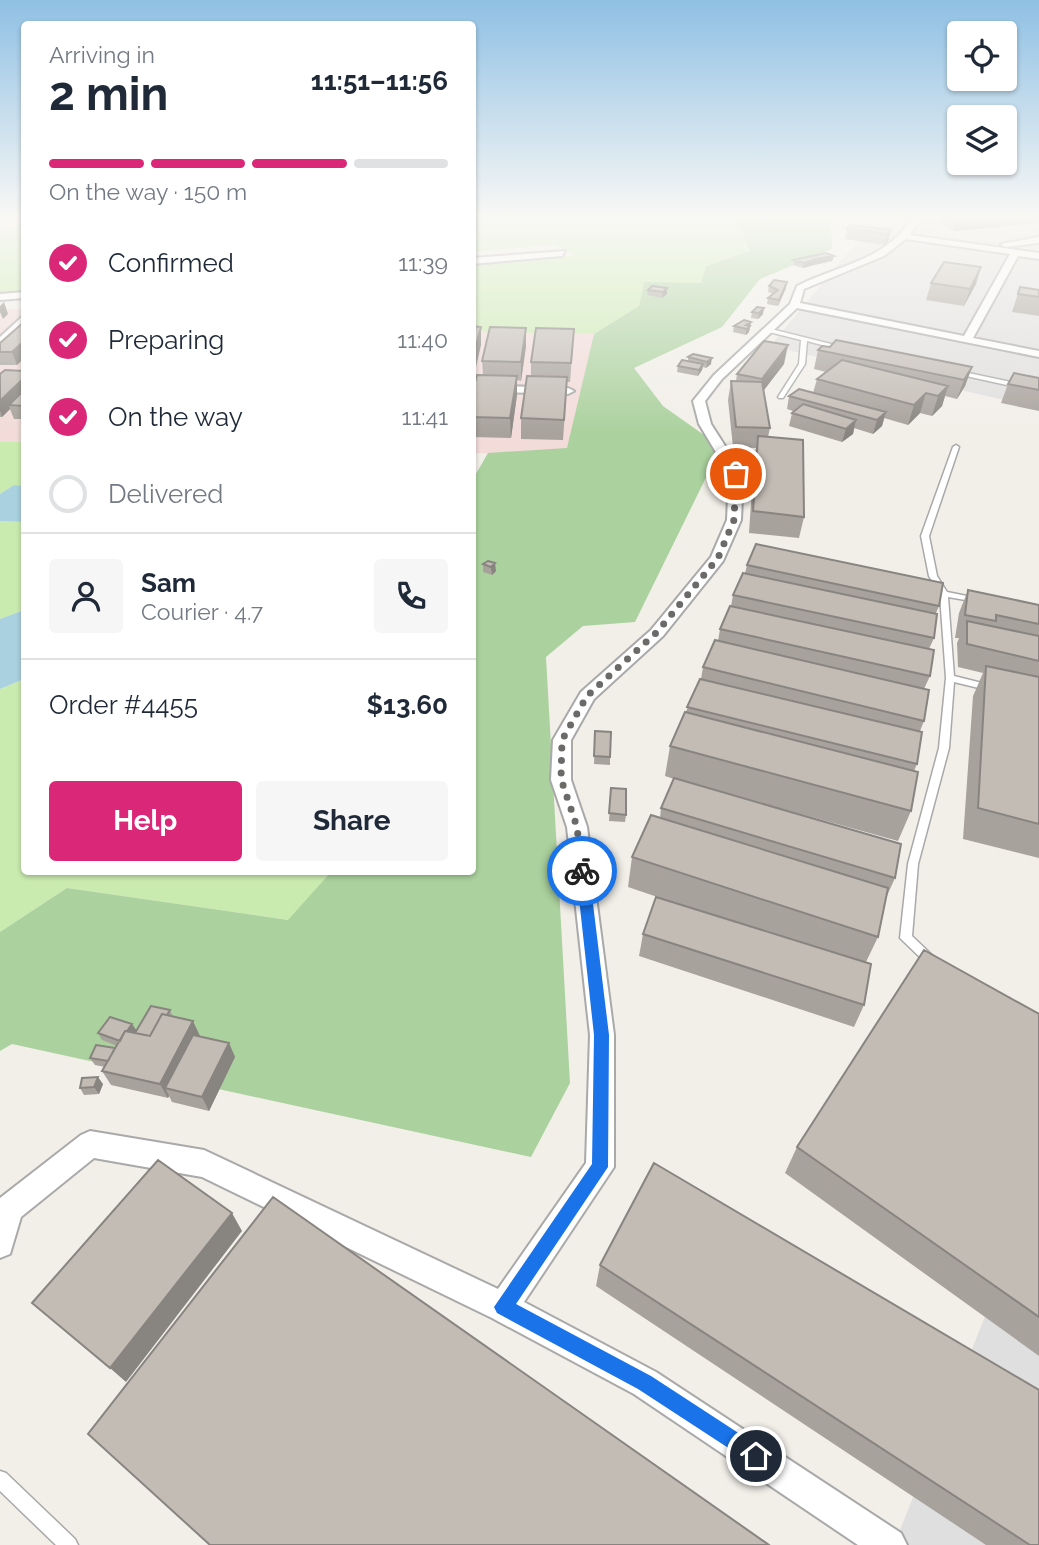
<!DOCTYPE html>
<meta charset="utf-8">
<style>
body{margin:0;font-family:Raleway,sans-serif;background:#f6f6f7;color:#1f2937;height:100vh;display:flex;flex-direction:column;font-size:26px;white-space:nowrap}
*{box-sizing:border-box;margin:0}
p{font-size:23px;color:#747a83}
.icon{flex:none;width:38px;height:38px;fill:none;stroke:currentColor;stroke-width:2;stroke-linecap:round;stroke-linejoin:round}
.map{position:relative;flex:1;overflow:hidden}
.side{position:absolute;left:21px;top:21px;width:455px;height:854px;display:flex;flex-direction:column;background:#fff;border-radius:7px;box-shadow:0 2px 5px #0004}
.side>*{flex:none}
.buttons{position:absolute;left:947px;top:21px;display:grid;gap:14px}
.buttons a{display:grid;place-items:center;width:70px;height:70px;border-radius:7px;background:#fff;box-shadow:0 2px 5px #0004;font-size:35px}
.pin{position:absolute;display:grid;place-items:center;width:60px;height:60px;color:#fff;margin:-30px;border:4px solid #fff;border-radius:50%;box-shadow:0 2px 7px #0007}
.courier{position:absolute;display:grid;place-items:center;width:70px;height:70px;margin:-35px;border:5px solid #1a73e8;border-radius:50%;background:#fff;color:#222;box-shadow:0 2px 9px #0007}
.headline em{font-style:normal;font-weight:700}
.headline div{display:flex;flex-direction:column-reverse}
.headline{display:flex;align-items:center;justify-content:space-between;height:119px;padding:0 28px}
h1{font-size:46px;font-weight:700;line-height:52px}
.bar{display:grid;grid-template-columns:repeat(4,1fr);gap:10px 7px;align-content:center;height:84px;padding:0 28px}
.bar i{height:9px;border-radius:5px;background:#e0e1e3}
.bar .on{background:#db2777}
.bar p{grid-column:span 4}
.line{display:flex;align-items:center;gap:18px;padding:0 28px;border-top:2px solid #e0e1e3}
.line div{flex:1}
.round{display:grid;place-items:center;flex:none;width:74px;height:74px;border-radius:7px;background:#f6f6f7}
ol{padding:0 28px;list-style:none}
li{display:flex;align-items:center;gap:21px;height:77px}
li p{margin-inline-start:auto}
li .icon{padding:7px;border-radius:50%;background:#db2777;color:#fff;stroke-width:4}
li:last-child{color:#747a83}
li i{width:38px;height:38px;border:4px solid #e0e1e3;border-radius:50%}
.cta{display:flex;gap:14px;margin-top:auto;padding:14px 28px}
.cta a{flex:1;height:80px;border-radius:7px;background:#db2777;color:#fff;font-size:28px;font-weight:700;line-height:80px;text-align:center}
.cta a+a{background:#f6f6f7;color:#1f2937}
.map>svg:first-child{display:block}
.residential{fill:#e0dfdf}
.commercial{fill:#f2dbd9}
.grass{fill:#caebb0}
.forest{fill:#abd19e}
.water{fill:#aad1df}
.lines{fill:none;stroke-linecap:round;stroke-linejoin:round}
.lane-casing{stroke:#a9a9a9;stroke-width:3}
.street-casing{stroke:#a9a9a9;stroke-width:4}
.lane{fill:#fff;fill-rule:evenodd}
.street{fill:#fff;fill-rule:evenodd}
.wall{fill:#a8a29c}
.shaded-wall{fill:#88847f}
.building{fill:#c3bcb5;stroke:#88847f;stroke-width:2}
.route{fill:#1a73e8}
.done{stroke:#6b6a68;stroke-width:7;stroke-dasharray:0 12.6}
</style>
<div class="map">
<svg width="1039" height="1545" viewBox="0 0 1039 1545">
<rect width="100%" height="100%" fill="#f2efe9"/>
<path class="residential" d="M877,218H1039V408L770,346Z
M1017,1236L1039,1250V1545H894Z"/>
<path class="commercial" d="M0,309H24V442H0Z
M473,332L594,334L588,456L473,453Z"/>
<path class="grass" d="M473,218H736L751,251L706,266L701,283H644L639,306L594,334L473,332L472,265L575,255L554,245L473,252Z
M24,224V291L0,293V232Z
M0,442H24V486L14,485L0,494Z
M0,521L24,522V610L0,619Z
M24,679V872H331L289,920L67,888L0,932V689Z"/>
<path class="forest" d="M736,218H831L832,249L760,279L722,327L634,368L663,406L721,447L635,622L583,626L546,657L570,1083L531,1157L12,1044L0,1051V932L67,888L288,920L331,872H472L473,479L488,453L567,448L594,334L639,306L644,282L701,283L706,266L750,251Z"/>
<path class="water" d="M14,485L24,486V522L0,521V494Z
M24,610V679L0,689V619Z"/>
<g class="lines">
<defs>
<path id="lane" d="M767,328L843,347L844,348L841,350L807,341L805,364L783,398H779L778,397L799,364L801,340L765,331L764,330Z
M959,371L1039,388V392L957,374V372Z
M956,445L959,447L929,536L937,576L947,592L977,598L981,600L977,602L948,597L954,676L990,685L991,687L987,690L954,682L949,748L918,864L912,936L935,958L937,961L935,964L931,966L927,964L900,938L908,864L939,748L946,678L940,595L937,593L938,591L929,576L921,536L953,447Z
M0,1471L6,1473L75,1539L78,1545H56L0,1491Z"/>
<path id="street" d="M912,218H940L918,222L910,235L1039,253V259L1018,256L973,338L1039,351V357L797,308L722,379L705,401L711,424L743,474L741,520L723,561L663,636L594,699L571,740V780L587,827L614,1035V1167L524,1302L656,1372L901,1533L907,1545H858L634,1394L492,1318L202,1177L94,1158L21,1217L10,1254L0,1258V1198L81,1135L90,1131L204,1150L498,1289L586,1163L590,1035L567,827L551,780L553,740L581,692L651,630L711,557L727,520L729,474L699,424L693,401L714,375L790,304L797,286C838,265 886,261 912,218ZM906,239L1010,254L964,336L800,303L804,289L884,256Z
M1039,237V243L1005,247L1001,244Z
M565,251L562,256L472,264V258Z
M24,292V298L0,300V294Z
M24,315V323L0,346V337Z
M472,385L568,388L574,391L568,394L472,391Z"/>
</defs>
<use href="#lane" class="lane-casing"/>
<use href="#street" class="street-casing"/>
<use href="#lane" class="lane"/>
<use href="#street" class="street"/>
</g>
<path class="wall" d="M943,218H1039L1005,226L1001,224L1000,227L953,231L941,224Z
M847,228L891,230L888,241L885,245L845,239Z
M834,256L832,261L814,265L803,268L793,265L794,260Z
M931,283L976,284L964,306L926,300Z
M769,286L786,288L778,306L767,304L768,298L773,294L768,292Z
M1020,287L1039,290V316L1012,312Z
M667,288V294L662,298L647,295L648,290Z
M752,312L763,314L758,319L751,318Z
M24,322V358L17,365H0V343Z
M751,322L749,332L746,335L733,332L734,326Z
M574,329L570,382H567L563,440L521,439V418L531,376V362Z
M526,346L521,381L517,380V395L511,438L472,437V393L483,375L482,361Z
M818,350L972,367L965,386L957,399L945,396L942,406L932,416L920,413L908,425L884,418L882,426L873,434L854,428L853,434L842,442L789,426L792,413L793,411L787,409L789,396L813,393L817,379L826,372L814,369Z
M693,354L711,364L706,368L703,367L702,370L698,376L677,372L678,366L688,361V357Z
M784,364L763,391L770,428L768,437L804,517L799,538L749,533L754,457L756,448L733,447L728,400L731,381H736L737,374Z
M24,371V419H14L10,409L2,417H0V374Z
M1039,378V411L1001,403L1008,384Z
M488,561L496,571L492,575L483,572V564Z
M747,565L939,606L936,613L934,638L929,649L930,676L924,689V721L920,731L917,764L914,771L911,811L898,841L736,796L895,878L886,898L878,937L866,962L864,1005L854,1027L639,956L643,934L687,907L628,887L632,857L660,818L661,808L674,779L665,776L670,746L701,679L703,667L718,641L720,629L731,606L733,595L745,573Z
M968,590L1039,605V858L963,839L973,696L983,673L958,667L957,643L959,638H955L959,613Z
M595,731L610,757V765L594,764Z
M611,788L626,815L625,822L609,821Z
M170,1010L173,1017L200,1036L229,1043L235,1057L209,1111L172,1102L169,1096L168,1098L111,1085L102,1071L105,1067L95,1065L90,1058L115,1048L117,1046L102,1040L98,1033L136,1031Z
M1039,1014V1356L785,1173L797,1147Z
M103,1084L99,1094L84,1095L80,1088Z
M600,1265L1039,1545H986L596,1286Z"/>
<path class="shaded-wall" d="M987,218H1002L1000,227L953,231L956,220Z
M1007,218H1039V223L1005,226Z
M891,230L888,241L885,245L887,234Z
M834,256L832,261L814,265L803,268L804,263L815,259Z
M981,267L976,284L964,306L970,289Z
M787,282L786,288L778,306L779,300Z
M667,288V294L662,298L663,292Z
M4,302L8,314L3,319L0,312V306Z
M764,308L763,314L758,319L759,313Z
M751,322L749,332L746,335V325Z
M481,327V345L473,380L472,360Z
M526,328V346L521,381V362Z
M24,341V358L17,365L12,352Z
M788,345L784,364L758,398L762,379Z
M712,358L711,364L706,368L707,362Z
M703,364L702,370L698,376L699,370Z
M972,367L965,386L957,399L964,380Z
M517,376V395L511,438L510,418Z
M24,378V395L9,405L10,409L2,417L0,411V401Z
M948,386L942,406L932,416L938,396Z
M926,393L920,413L908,425L914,405Z
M886,412L882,426L873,434L877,420Z
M856,420L853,434L842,442L846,429Z
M495,563L496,571L492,575L491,567Z
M193,1021L200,1036L172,1090L165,1088L169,1096L168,1098L160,1084Z
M132,1024L137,1031L120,1041Z
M229,1043L235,1057L209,1111L202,1097Z
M98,1077L103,1084L99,1094L94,1087Z
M232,1213L242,1231L126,1382L110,1368Z"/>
<path class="building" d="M951,218H987L956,220Z
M851,225L891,230L887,234L847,228Z
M826,253L834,256L815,259L804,263L794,260Z
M944,262L981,267L970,289L931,283Z
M774,280L787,282L779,300L768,298L778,290L769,286Z
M652,286L667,288L663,292L648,290Z
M1020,287L1039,290V297L1018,294Z
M757,307L764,308L759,313L752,312Z
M744,320L751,322L746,325L750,326L747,329L734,326Z
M24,322V341L12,352H0V343Z
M472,326L481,327L472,360Z
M490,327L526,328L521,362L482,361Z
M536,328L574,329L571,363L531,362Z
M836,340L972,367L964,380L818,350L822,346L830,347Z
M764,341L788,345L762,379L737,374Z
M693,354L712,358L707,362L688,357Z
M682,360L703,364L699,370L678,366Z
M842,360L948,386L938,396L926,393L914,405L817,379Z
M5,370L24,371V378L0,401V374Z
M1014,373L1039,378V390L1008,384Z
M477,375L517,376L510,418L472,417V393Z
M527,376L567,377L564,420L521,418Z
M731,381L762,382L770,428L736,427Z
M799,389L886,412L877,420L789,396Z
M24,390V406L9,405Z
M803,404L856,420L846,429L792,413Z
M758,436L803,440L804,517L753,511Z
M756,544L943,583L939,606L747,565Z
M488,561L495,563L491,567L483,564Z
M743,573L937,614L934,638L733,595Z
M968,590L1039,605V624L996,615V621L965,615Z
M730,606L934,650L930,676L720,629Z
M967,621L1039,636V661L967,644Z
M715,640L929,690L924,721L703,667Z
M986,666L1039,677V824L978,808Z
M700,679L922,732L917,764L687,707Z
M685,712L918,772L911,811L670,746Z
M595,731L611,732L610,757L594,756Z
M674,778L901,844L895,878L661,808Z
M611,788L626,789V815L609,813Z
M651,815L888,888L878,937L632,857Z
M656,897L871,964L864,1005L643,934Z
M924,950L1039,1014V1317L797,1147Z
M151,1006L170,1010L167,1015L162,1014L150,1036L135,1033Z
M162,1014L193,1021L160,1084L102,1071L125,1031L150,1036Z
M110,1017L132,1024L127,1031H125L120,1041L98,1033Z
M193,1035L229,1043L202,1097L165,1088Z
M96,1045L115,1048L108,1061L90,1058Z
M98,1077L94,1087L80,1088L82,1078Z
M158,1160L232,1213L110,1368L32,1303Z
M654,1163L1039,1390V1545H1030L600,1265Z
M273,1197L769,1545H210L88,1434Z"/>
<linearGradient id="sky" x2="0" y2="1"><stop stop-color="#8fc0e4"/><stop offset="0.5" stop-color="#f9f8f5"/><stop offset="1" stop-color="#f9f8f5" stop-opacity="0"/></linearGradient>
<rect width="1039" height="434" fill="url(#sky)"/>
<path class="route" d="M582,866L589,871L609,1035L608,1167L516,1304L651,1376L763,1449L766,1456L763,1463L756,1466L638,1389L497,1313L494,1307L592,1164L594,1035L576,871Z"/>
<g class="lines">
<path class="done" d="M582,871L577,827L561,779L562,740L587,696L657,632L718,558L734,520L736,474"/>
</g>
</svg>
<div class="buttons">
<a><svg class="icon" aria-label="locate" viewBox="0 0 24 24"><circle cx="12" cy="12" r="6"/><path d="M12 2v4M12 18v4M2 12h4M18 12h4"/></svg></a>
<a><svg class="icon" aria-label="layers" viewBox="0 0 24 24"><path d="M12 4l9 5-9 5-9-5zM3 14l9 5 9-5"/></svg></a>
</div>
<div class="pin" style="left:736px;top:474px;background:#ea580c"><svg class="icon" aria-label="bag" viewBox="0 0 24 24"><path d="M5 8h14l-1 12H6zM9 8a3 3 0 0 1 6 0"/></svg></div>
<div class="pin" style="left:756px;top:1456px;background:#1f2937"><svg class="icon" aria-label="home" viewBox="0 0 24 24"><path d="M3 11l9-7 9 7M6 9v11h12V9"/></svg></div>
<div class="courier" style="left:582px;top:871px"><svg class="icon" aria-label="bike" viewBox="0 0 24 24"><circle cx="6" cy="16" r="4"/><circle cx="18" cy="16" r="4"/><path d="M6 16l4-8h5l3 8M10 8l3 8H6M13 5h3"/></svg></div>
<section class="side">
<div class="headline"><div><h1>2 min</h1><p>Arriving in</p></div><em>11:51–11:56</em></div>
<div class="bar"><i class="on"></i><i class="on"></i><i class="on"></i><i></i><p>On the way · 150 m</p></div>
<ol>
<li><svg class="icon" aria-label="check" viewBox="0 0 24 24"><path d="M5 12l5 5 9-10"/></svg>Confirmed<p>11:39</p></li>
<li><svg class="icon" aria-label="check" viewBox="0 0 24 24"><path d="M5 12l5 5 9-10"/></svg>Preparing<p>11:40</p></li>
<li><svg class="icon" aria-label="check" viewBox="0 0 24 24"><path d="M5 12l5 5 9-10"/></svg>On the way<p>11:41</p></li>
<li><i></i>Delivered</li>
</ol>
<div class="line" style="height:126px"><a class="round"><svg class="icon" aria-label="person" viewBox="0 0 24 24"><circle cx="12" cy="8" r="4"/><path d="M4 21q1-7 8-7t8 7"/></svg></a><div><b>Sam</b><p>Courier · 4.7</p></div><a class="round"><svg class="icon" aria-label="phone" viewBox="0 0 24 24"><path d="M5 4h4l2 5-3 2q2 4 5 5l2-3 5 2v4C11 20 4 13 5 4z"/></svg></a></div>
<div class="line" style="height:91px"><div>Order #4455</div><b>$13.60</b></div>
<div class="cta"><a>Help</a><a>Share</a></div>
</section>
</div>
